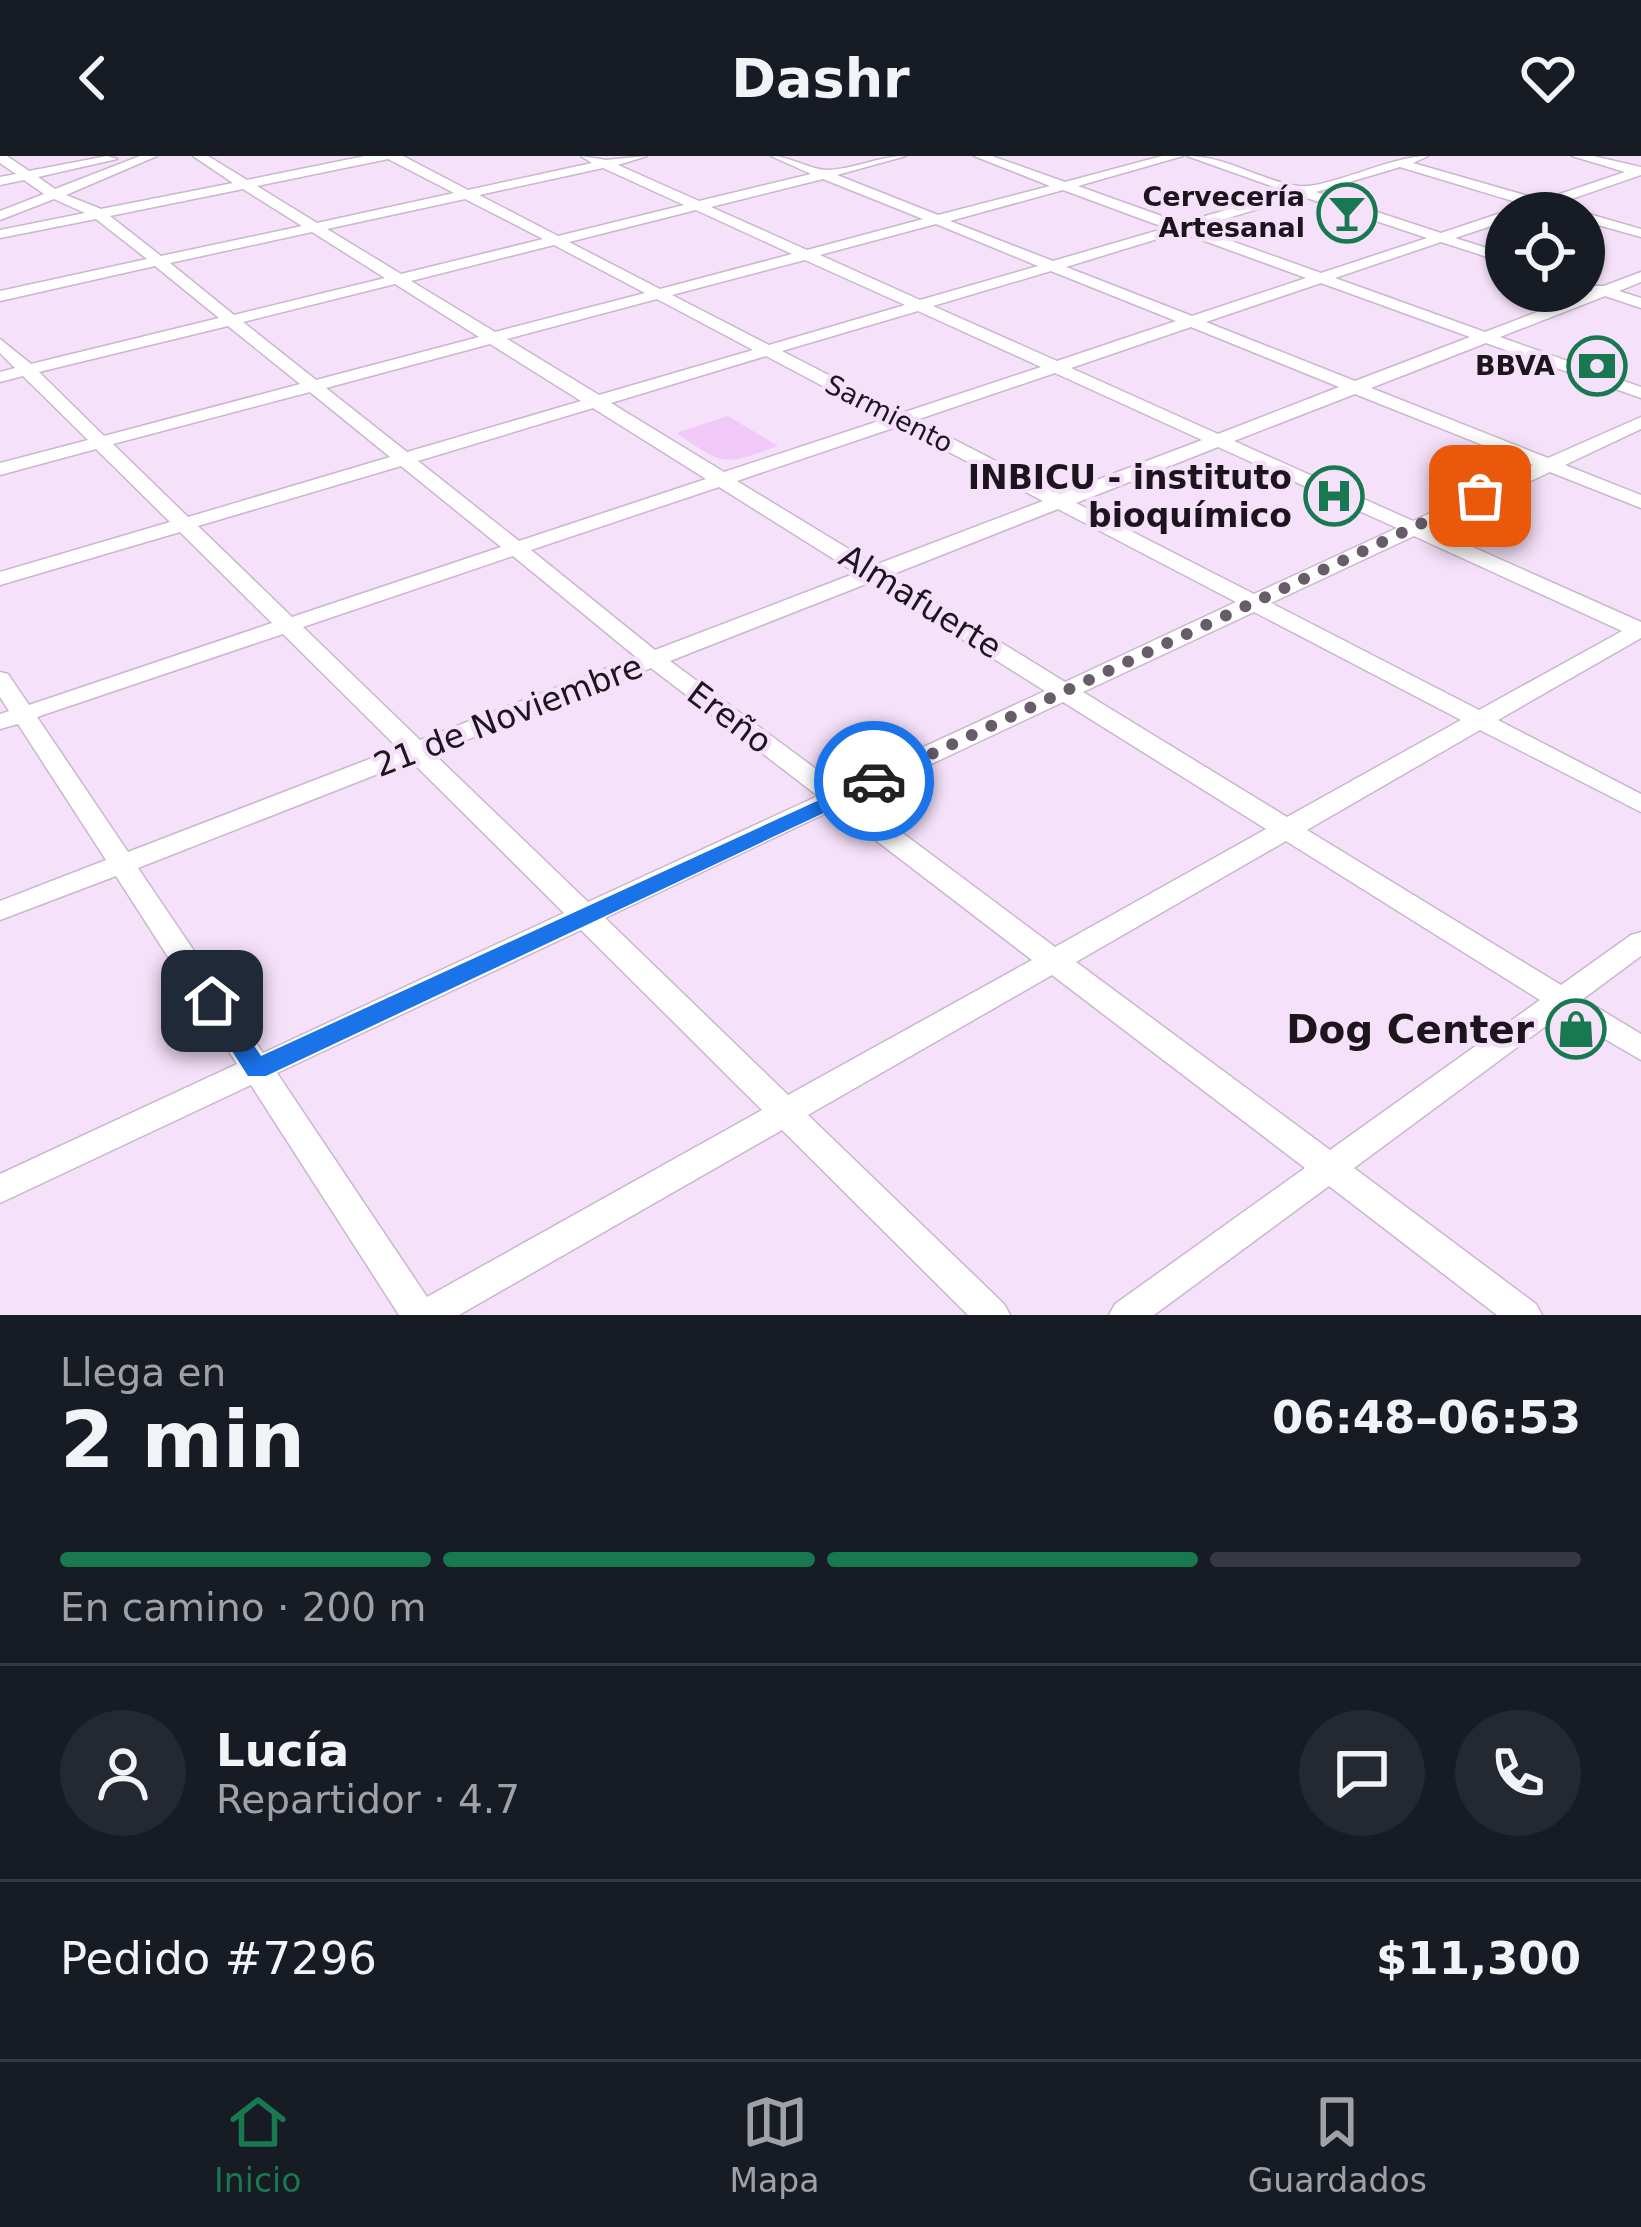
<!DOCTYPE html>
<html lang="es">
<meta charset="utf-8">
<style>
body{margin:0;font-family:"DejaVu Sans",sans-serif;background:#242831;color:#f1f3f6;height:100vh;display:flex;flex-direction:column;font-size:45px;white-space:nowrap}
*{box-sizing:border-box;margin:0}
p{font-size:39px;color:#9ea1a6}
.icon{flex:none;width:66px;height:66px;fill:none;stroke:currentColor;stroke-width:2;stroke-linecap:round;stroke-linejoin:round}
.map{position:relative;height:1159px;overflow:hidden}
.panel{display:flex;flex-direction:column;background:#171b24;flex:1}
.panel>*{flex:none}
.tools{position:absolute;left:1485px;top:36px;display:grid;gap:24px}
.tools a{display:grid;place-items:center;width:120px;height:120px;border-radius:50%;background:#171b24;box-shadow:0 3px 9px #0004;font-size:60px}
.pin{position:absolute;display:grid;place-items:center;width:102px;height:102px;color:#fff;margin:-51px;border-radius:24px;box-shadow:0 6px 18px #0006}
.courier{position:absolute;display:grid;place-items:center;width:120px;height:120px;margin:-60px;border:9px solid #1a73e8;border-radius:50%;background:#fff;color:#222;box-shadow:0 3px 15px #0007}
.head em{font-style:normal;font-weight:800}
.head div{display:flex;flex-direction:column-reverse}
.head{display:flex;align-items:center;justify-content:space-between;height:204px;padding:0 60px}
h1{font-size:78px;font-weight:800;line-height:90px}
.bar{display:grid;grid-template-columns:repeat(4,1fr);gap:18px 12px;align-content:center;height:144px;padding:0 60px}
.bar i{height:15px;border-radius:9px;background:#363941}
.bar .active{background:#18784f}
.bar p{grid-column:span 4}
.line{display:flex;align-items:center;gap:30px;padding:0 60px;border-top:3px solid #363941}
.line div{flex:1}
.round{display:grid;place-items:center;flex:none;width:126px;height:126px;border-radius:63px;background:#242831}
header{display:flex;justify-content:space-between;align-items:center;height:156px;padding:0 60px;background:#171b24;font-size:54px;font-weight:800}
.tabs{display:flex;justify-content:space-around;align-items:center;height:168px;border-top:3px solid #363941;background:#171b24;font-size:33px;color:#9ea1a6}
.tabs a{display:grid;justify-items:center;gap:6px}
.tabs .active{color:#18784f}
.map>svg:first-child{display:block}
.green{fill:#f1c9f9}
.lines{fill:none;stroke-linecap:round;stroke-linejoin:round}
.minor-casing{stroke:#cab6cd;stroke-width:3}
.minor{fill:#fff;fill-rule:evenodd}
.route{fill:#1a73e8}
.done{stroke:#685c6a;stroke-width:12;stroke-dasharray:0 21.6}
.labels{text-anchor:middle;stroke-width:9;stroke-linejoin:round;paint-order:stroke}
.far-poi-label{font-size:27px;font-weight:bold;fill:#1c151d;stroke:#f5e1f9;text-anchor:end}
.far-street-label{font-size:27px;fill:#1c151d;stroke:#f5e1f9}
.poi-label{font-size:33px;font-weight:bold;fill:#1c151d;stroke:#f5e1f9;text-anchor:end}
.street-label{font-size:33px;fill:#1c151d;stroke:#f5e1f9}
.near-poi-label{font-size:39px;font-weight:bold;fill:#1c151d;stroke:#f5e1f9;text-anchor:end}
</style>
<header><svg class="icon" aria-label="back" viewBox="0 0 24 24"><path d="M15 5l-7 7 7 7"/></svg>Dashr<svg class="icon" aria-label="heart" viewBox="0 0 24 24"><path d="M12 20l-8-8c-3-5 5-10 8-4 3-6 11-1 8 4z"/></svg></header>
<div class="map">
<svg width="1641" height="1159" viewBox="0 0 1641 1159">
<rect width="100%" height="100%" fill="#f5e1f9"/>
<path class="green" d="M728,260L778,290C721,310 726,310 676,277Z"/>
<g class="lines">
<defs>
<path id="minor" d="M0,0H7L29,15L107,0L117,3L38,21L55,33L140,0H157L66,39L101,53L233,27L193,0H208L247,24L365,0H403L468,34L592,7L581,0L606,4L647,0L618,9L699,45L811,18L771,0C791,0 809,14 828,14C854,13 879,0 906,0L837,19L938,59L1050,30L974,0H992L1065,26L1162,0H1183L1078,30L1181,67L1288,36L1187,0C1226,0 1259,24 1298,30C1325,34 1390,0 1428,0L1413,7L1542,44L1625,16L1572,0H1593L1641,11V19L1557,48L1579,57L1536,52L1400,11L1316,36L1441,77L1501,57H1511H1506V65L1455,82L1506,98V107L1441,86L1335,122L1485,176L1592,135L1593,130H1604L1641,116V126L1619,135L1641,142V152L1605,140L1500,181L1641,231V242L1486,187L1371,232L1548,302L1641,261V273L1565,309L1641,339V352L1550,316L1430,372L1641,466V482L1498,564L1641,638V656L1480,574L1307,674L1561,829L1631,779L1641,776V800L1583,843L1641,878V904L1562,858L1354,1012L1536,1148L1542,1159H1497L1329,1030L1154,1159H1109L1115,1148L1305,1012L1052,819L808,959L1004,1148L1010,1159H968L782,974L459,1159H399L251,929L0,1047V1018L237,908L116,720L0,764V745L106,704L18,568L0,573V558L9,555L0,541V516L8,518L29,549L272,467L180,376L0,429V416L170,366L96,293L0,319V307L88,284L23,220L0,226V216L15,212L0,197V183L31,208L219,162L155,110L0,145V135L147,103L96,63L0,82V74L85,57L54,43L0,64V55L44,38L24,24L0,29V21L16,18L0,7ZM388,3L454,37L317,67L257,30ZM603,12L684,49L558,80L479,39ZM823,23L923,63L807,94L711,51ZM243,33L302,70L161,100L110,60ZM1063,34L1166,72L1053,105L950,65ZM1301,40L1427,82L1321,117L1195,72ZM465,43L543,83L401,118L327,73ZM696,54L792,98L660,133L569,86ZM936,68L1038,110L920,144L820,99ZM312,76L385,122L234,159L170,107ZM1180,76L1306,122L1192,160L1066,111ZM554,89L645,137L495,176L411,125ZM805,104L905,149L769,189L672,139ZM1051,115L1176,165L1057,205L933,150ZM1321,127L1470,181L1355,225L1206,166ZM395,128L479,181L316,224L243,166ZM657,143L753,194L599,239L507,183ZM918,155L1041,211L902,257L782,195ZM228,170L300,228L104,280L39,216ZM1191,171L1339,231L1218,278L1071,212ZM490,188L581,245L407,296L326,232ZM766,200L885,263L724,316L611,247ZM1055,217L1202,284L1060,338L916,264ZM310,236L390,301L188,361L113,288ZM1355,238L1533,309L1413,365L1234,285ZM593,252L706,323L519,385L418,305ZM899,270L1043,345L875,409L737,325ZM1218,291L1397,372L1254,438L1076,347ZM401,310L501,391L292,461L198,370ZM719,331L856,417L655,494L531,394ZM1058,353L1236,446L1065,526L891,419ZM1414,380L1622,475L1479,554L1271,447ZM513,400L636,501L420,584L303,471ZM871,426L1045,535L839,630L670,505ZM1254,456L1461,564L1287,661L1083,536ZM283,478L398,592L128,696L37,561ZM651,512L818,640L588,746L433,597ZM1063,546L1266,673L1055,791L857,643ZM411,605L564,757L263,897L138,712ZM835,653L1032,804L788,939L605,762ZM1286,685L1540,844L1330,994L1076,806ZM581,774L762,954L427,1141L277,917Z
M1583,57H1584L1589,58L1641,73V81L1584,65Z"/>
</defs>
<use href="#minor" class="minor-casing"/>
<use href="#minor" class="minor"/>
</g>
<path class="route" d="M874,619L884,625L881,630L266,920H248L200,845L203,839H220L261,900Z"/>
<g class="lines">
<path class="done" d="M874,625L1480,340"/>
</g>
<defs>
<symbol id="bar-ring" viewBox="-11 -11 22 22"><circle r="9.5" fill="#f5e1f9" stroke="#18784f" stroke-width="1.5"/><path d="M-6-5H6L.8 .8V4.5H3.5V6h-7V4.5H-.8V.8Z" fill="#18784f"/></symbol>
<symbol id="bank-ring" viewBox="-11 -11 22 22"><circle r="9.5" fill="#f5e1f9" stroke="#18784f" stroke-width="1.5"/><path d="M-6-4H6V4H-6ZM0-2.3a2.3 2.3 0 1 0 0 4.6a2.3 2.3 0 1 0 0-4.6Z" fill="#18784f"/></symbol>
<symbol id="hospital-ring" viewBox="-11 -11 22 22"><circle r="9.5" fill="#f5e1f9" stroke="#18784f" stroke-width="1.5"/><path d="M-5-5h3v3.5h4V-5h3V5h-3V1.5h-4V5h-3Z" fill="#18784f"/></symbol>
<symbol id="shop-ring" viewBox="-11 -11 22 22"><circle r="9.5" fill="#f5e1f9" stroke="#18784f" stroke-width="1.5"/><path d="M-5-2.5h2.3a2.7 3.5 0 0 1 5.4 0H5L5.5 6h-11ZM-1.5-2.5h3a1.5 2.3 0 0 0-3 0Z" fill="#18784f"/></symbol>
</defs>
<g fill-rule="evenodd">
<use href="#bar-ring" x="1314" y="24" width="66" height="66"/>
<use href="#bank-ring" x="1564" y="177" width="66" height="66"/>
<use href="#hospital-ring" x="1301" y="307" width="66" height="66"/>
<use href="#shop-ring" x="1543" y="840" width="66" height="66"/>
</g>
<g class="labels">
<g class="far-poi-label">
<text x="1305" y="50">Cervecería<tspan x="1305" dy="31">Artesanal</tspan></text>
<text x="1555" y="219">BBVA</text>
</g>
<g class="far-street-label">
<text transform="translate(889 258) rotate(27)" y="9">Sarmiento</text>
</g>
<g class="poi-label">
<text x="1292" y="333">INBICU - instituto<tspan x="1292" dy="38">bioquímico</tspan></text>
</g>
<g class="street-label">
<text transform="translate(921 445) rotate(32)" y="12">Almafuerte</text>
<text transform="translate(508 559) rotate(-21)" y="12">21 de Noviembre</text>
<text transform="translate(730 561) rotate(37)" y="12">Ereño</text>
</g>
<g class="near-poi-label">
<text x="1534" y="887">Dog Center</text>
</g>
</g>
</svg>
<div class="tools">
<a><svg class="icon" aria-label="locate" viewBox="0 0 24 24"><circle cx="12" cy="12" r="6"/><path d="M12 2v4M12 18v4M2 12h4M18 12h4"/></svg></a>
</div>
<div class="pin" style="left:1480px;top:340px;background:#ea580c"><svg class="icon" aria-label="bag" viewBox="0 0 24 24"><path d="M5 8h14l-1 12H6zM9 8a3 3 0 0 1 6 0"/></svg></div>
<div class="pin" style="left:212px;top:845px;background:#1f2937"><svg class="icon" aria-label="home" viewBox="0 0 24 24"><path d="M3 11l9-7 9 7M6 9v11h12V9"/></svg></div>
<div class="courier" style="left:874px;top:625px"><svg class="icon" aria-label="car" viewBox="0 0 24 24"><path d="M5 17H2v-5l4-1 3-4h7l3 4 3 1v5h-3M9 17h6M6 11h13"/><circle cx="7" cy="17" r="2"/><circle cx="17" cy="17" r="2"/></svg></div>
</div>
<section class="panel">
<div class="head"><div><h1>2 min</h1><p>Llega en</p></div><em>06:48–06:53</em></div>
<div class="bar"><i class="active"></i><i class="active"></i><i class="active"></i><i></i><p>En camino · 200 m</p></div>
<div class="line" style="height:216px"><a class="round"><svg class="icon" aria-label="person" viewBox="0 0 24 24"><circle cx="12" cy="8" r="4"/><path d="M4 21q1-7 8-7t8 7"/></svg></a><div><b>Lucía</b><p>Repartidor · 4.7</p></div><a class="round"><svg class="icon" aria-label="chat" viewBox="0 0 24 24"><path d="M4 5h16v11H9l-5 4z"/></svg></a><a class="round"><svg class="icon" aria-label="phone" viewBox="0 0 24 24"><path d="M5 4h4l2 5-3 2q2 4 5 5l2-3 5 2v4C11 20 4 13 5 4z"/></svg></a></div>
<div class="line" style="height:156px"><div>Pedido #7296</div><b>$11,300</b></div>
</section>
<nav class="tabs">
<a class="active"><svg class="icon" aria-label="home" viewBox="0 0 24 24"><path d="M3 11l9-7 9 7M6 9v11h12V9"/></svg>Inicio</a>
<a><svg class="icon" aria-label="map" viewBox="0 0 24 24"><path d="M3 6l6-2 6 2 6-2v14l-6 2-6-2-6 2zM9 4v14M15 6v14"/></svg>Mapa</a>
<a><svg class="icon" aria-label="saved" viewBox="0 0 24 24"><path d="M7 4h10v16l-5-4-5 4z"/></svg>Guardados</a>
</nav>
